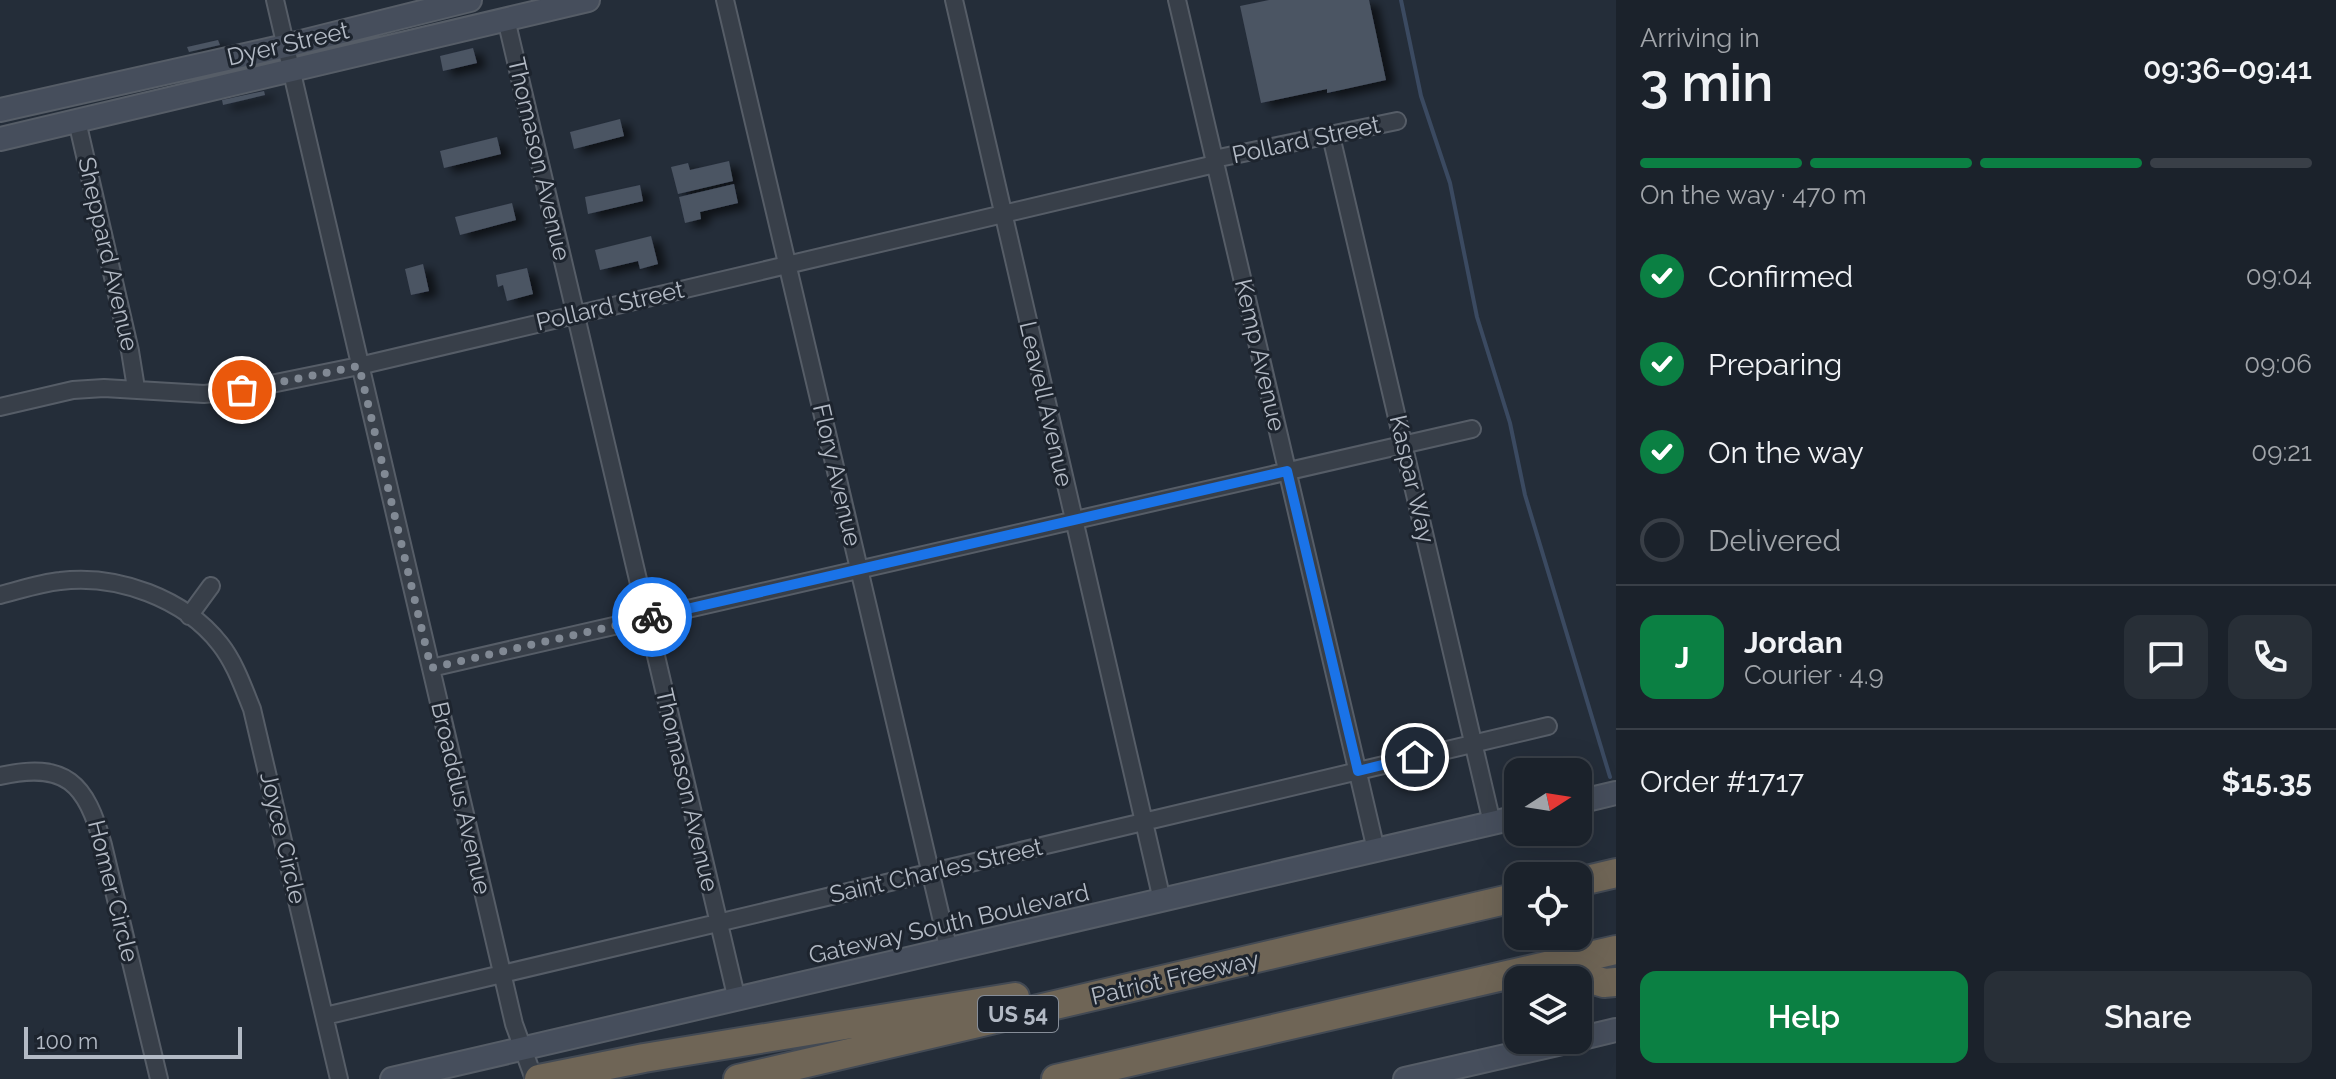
<!DOCTYPE html>
<meta charset="utf-8">
<style>
body{margin:0;font-family:Raleway,sans-serif;background:#282f37;color:#f1f3f6;height:100vh;display:flex;flex-direction:column;font-size:30px;white-space:nowrap}
*{box-sizing:border-box;margin:0}
p{font-size:26px;color:#a0a4a9}
.icon{flex:none;width:44px;height:44px;fill:none;stroke:currentColor;stroke-width:2;stroke-linecap:round;stroke-linejoin:round}
.map{position:relative;flex:1;overflow:hidden}
.details{display:flex;flex-direction:column;background:#1b222b;width:720px}
.details>*{flex:none}
.needle{width:52px;rotate:78deg}
.controls{position:absolute;left:1504px;top:758px;display:grid;gap:16px}
.controls a{display:grid;place-items:center;width:88px;height:88px;border-radius:16px;background:#1b222b;box-shadow:0 8px 32px #0002,0 0 0 2px #393f47;font-size:40px}
.scale{position:absolute;left:24px;bottom:20px;width:218px;box-sizing:border-box;padding-left:8px;border:4px solid #b3bac5;border-top:0;font-size:22px;line-height:28px;white-space:nowrap;color:#b3bac5;-webkit-text-stroke:6px #1d242e;paint-order:stroke}
.pin{position:absolute;display:grid;place-items:center;width:68px;height:68px;color:#fff;margin:-34px;border:4px solid #fff;border-radius:50%;box-shadow:0 2px 8px #0007}
.courier{position:absolute;display:grid;place-items:center;width:80px;height:80px;margin:-40px;border:6px solid #1a73e8;border-radius:50%;background:#fff;color:#222;box-shadow:0 2px 10px #0007}
.overview em{font-style:normal;font-weight:600}
.overview div{display:flex;flex-direction:column-reverse}
.overview{display:flex;align-items:center;justify-content:space-between;height:136px;padding:0 24px}
h1{font-size:52px;font-weight:600;line-height:60px}
.bar{display:grid;grid-template-columns:repeat(4,1fr);gap:12px 8px;align-content:center;height:96px;padding:0 24px}
.bar i{height:10px;border-radius:6px;background:#393f47}
.bar .current{background:#0b8043}
.bar p{grid-column:span 4}
.line{display:flex;align-items:center;gap:20px;padding:0 24px;border-top:2px solid #393f47}
.line div{flex:1}
.round{display:grid;place-items:center;flex:none;width:84px;height:84px;border-radius:16px;background:#282f37}
ol{padding:0 24px;list-style:none}
li{display:flex;align-items:center;gap:24px;height:88px}
li p{margin-inline-start:auto}
li .icon{padding:8px;border-radius:50%;background:#0b8043;color:#fff;stroke-width:4}
li:last-child{color:#a0a4a9}
li i{width:44px;height:44px;border:4px solid #393f47;border-radius:50%}
.button{display:flex;gap:16px;margin-top:auto;padding:16px 24px}
.button a{flex:1;height:92px;border-radius:16px;background:#0b8043;color:#fff;font-size:32px;font-weight:600;line-height:92px;text-align:center}
.button a+a{background:#282f37;color:#f1f3f6}
main{display:flex;flex:1;min-height:0}
.map>svg:first-child{display:block}
.lines{fill:none;stroke-linecap:round;stroke-linejoin:round}
.stream{stroke:#3b4a61;stroke-width:4}
.building{fill:#4b5463;filter:url(#shadow)}
.street-casing{stroke:#565d67;stroke-width:20}
.secondary-casing{stroke:#565d67;stroke-width:26}
.highway-casing{stroke:#434a54;stroke-width:32}
.street{stroke:#383f49;stroke-width:16}
.secondary{stroke:#464e5c;stroke-width:22}
.highway{stroke:#6f6556;stroke-width:28}
.done{stroke:#818994;stroke-width:8;stroke-dasharray:0 14.4}
.route{stroke:#1a73e8;stroke-width:10}
.labels{text-anchor:middle;stroke-width:6;stroke-linejoin:round;paint-order:stroke}
.shield{fill:#1d242e;stroke:#868d98;stroke-width:2}
.shield-label{font-size:22px;font-weight:bold;fill:#b3bac5}
.street-label{font-size:24px;fill:#b3bac5;stroke:#1d242e}
</style>
<main>
<div class="map">
<svg width="1616" height="1079" viewBox="0 0 1616 1079">
<defs>
<filter id="shadow"><feDropShadow dx="9" dy="5" stdDeviation="4" flood-color="#0009"/></filter>
</defs>
<rect width="100%" height="100%" fill="#242d39"/>
<g class="lines">
<path class="stream" d="M1401,0L1421,96L1450,183L1477,317L1510,423L1525,495L1610,777"/>
</g>
<path class="building" d="M1269,0H1369L1386,80L1327,93V89L1261,103L1240,6Z
M218,40L220,45L189,52L187,47Z
M473,48L477,63L443,71L440,56Z
M264,91L265,95L223,105L222,100Z
M620,119L624,136L574,149L570,132Z
M497,137L501,154L444,168L440,151Z
M729,161L733,181L678,194L671,167L688,163L690,170Z
M734,184L738,203L700,212L701,219L685,223L679,197Z
M640,185L643,201L588,214L585,197Z
M512,203L516,220L460,235L455,217Z
M651,236L658,264L640,269L638,261L600,270L595,250Z
M423,264L429,291L411,295L405,269Z
M527,268L533,294L507,301L503,285L498,287L496,275Z"/>
<g class="lines">
<defs>
<path id="street" d="M275,0L514,1024L534,1079
M725,0L949,951
M954,0L1162,900
M1177,0L1376,850
M506,19L737,1000
M77,121L130,351L136,388
M1331,136L1492,823
M1214,159L1397,121
M0,407L73,390L104,388L204,394L242,390L359,366L1215,164
M0,595C20,590 40,583 60,581C117,574 184,598 220,644C235,663 243,687 252,709L339,1079
M189,616L211,586
M431,668L1472,429
M0,776C66,761 86,783 103,845L159,1079
M325,1016L1548,726"/>
<path id="secondary" d="M0,110L285,46L470,0
M0,139L588,0
M1578,802L1616,793
M1578,1039L1616,1030
M392,1079L1518,817
M1405,1079L1575,1040"/>
<path id="highway" d="M1578,882L1616,873
M1552,967L1604,983L1616,982
M539,1079L644,1058L1015,997
M738,1079L1518,897
M1056,1079L1616,950"/>
</defs>
<use href="#street" class="street-casing"/>
<use href="#secondary" class="secondary-casing"/>
<use href="#highway" class="highway-casing"/>
<use href="#street" class="street"/>
<use href="#secondary" class="secondary"/>
<use href="#highway" class="highway"/>
</g>
<g class="lines">
<path class="done" d="M242,390L359,366L431,668L652,617"/>
<path class="route" d="M652,617L1287,471L1358,771L1415,757"/>
</g>
<g class="labels">
<rect class="shield" x="978" y="996" width="80" height="36" rx="6"/>
<g class="shield-label">
<text x="1018" y="1022">US 54</text>
</g>
<g class="street-label">
<text transform="translate(288 44) rotate(-13)" y="8">Dyer Street</text>
<text transform="translate(1306 140) rotate(-12)" y="8">Pollard Street</text>
<text transform="translate(539 159) rotate(77)" y="8">Thomason Avenue</text>
<text transform="translate(108 254) rotate(77)" y="8">Sheppard Avenue</text>
<text transform="translate(610 306) rotate(-13)" y="8">Pollard Street</text>
<text transform="translate(1260 355) rotate(77)" y="8">Kemp Avenue</text>
<text transform="translate(1046 404) rotate(77)" y="8">Leavell Avenue</text>
<text transform="translate(837 475) rotate(77)" y="8">Flory Avenue</text>
<text transform="translate(1412 479) rotate(77)" y="8">Kaspar Way</text>
<text transform="translate(687 790) rotate(77)" y="8">Thomason Avenue</text>
<text transform="translate(461 798) rotate(77)" y="8">Broaddus Avenue</text>
<text transform="translate(283 838) rotate(77)" y="8">Joyce Circle</text>
<text transform="translate(936 871) rotate(-13)" y="8">Saint Charles Street</text>
<text transform="translate(113 891) rotate(76)" y="8">Homer Circle</text>
<text transform="translate(949 924) rotate(-13)" y="8">Gateway South Boulevard</text>
<text transform="translate(1175 978) rotate(-13)" y="8">Patriot Freeway</text>
</g>
</g>
</svg>
<div class="controls">
<a><svg class="needle" viewBox="-14 -14 28 28"><path d="M0-13l5 13h-10z" fill="#e53935"/><path d="M0 13l5-13h-10z" fill="#a0a4a9"/></svg></a>
<a><svg class="icon" aria-label="locate" viewBox="0 0 24 24"><circle cx="12" cy="12" r="6"/><path d="M12 2v4M12 18v4M2 12h4M18 12h4"/></svg></a>
<a><svg class="icon" aria-label="layers" viewBox="0 0 24 24"><path d="M12 4l9 5-9 5-9-5zM3 14l9 5 9-5"/></svg></a>
</div>
<div class="scale">100 m</div>
<div class="pin" style="left:242px;top:390px;background:#ea580c"><svg class="icon" aria-label="bag" viewBox="0 0 24 24"><path d="M5 8h14l-1 12H6zM9 8a3 3 0 0 1 6 0"/></svg></div>
<div class="pin" style="left:1415px;top:757px;background:#1f2937"><svg class="icon" aria-label="home" viewBox="0 0 24 24"><path d="M3 11l9-7 9 7M6 9v11h12V9"/></svg></div>
<div class="courier" style="left:652px;top:617px"><svg class="icon" aria-label="bike" viewBox="0 0 24 24"><circle cx="6" cy="16" r="4"/><circle cx="18" cy="16" r="4"/><path d="M6 16l4-8h5l3 8M10 8l3 8H6M13 5h3"/></svg></div>
</div>
<section class="details">
<div class="overview"><div><h1>3 min</h1><p>Arriving in</p></div><em>09:36–09:41</em></div>
<div class="bar"><i class="current"></i><i class="current"></i><i class="current"></i><i></i><p>On the way · 470 m</p></div>
<ol>
<li><svg class="icon" aria-label="check" viewBox="0 0 24 24"><path d="M5 12l5 5 9-10"/></svg>Confirmed<p>09:04</p></li>
<li><svg class="icon" aria-label="check" viewBox="0 0 24 24"><path d="M5 12l5 5 9-10"/></svg>Preparing<p>09:06</p></li>
<li><svg class="icon" aria-label="check" viewBox="0 0 24 24"><path d="M5 12l5 5 9-10"/></svg>On the way<p>09:21</p></li>
<li><i></i>Delivered</li>
</ol>
<div class="line" style="height:144px"><b class="round" style="background:#0b8043;color:#fff">J</b><div><b>Jordan</b><p>Courier · 4.9</p></div><a class="round"><svg class="icon" aria-label="chat" viewBox="0 0 24 24"><path d="M4 5h16v11H9l-5 4z"/></svg></a><a class="round"><svg class="icon" aria-label="phone" viewBox="0 0 24 24"><path d="M5 4h4l2 5-3 2q2 4 5 5l2-3 5 2v4C11 20 4 13 5 4z"/></svg></a></div>
<div class="line" style="height:104px"><div>Order #1717</div><b>$15.35</b></div>
<div class="button"><a>Help</a><a>Share</a></div>
</section>
</main>
